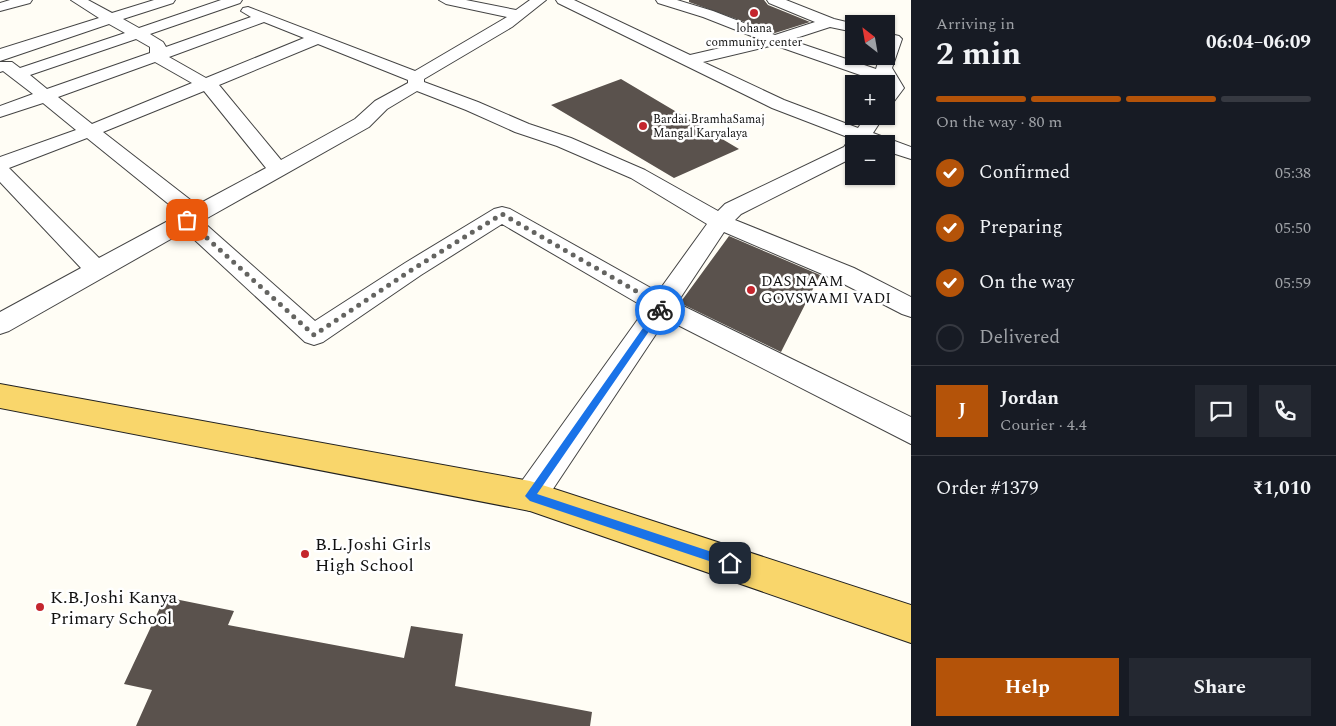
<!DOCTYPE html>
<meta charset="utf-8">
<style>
body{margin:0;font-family:Spectral,serif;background:#242831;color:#f1f3f6;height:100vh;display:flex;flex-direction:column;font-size:19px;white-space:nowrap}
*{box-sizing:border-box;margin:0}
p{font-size:16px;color:#9ea1a6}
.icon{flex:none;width:28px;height:28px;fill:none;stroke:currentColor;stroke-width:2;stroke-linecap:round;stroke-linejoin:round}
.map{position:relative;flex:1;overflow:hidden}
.panel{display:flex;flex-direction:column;background:#171b24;width:425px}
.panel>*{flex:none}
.needle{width:32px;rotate:329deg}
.buttons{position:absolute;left:845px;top:15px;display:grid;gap:10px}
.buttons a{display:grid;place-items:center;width:50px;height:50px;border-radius:0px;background:#171b24;box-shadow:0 1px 4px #0004;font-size:25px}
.pin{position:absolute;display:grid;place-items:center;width:42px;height:42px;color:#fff;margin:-21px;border-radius:10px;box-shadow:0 2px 8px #0006}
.courier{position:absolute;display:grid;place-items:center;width:50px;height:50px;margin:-25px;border:4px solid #1a73e8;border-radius:50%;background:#fff;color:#222;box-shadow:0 1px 6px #0007}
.head em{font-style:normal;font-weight:700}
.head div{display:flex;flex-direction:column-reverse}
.head{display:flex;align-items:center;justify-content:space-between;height:85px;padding:0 25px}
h1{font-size:32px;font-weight:700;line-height:38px}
.bar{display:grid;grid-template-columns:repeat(4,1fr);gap:8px 5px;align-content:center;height:60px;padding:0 25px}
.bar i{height:6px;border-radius:4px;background:#363941}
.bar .current{background:#b45309}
.bar p{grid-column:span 4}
.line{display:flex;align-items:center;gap:12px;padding:0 25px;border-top:1px solid #363941}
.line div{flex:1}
.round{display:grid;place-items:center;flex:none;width:52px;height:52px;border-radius:0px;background:#242831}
ol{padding:0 25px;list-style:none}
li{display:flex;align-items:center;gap:15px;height:55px}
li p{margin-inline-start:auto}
li .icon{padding:5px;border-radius:50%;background:#b45309;color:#fff;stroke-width:4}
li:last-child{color:#9ea1a6}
li i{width:28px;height:28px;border:2px solid #363941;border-radius:50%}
.primary-button{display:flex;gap:10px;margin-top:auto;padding:10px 25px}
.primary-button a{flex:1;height:58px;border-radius:0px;background:#b45309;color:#fff;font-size:20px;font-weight:700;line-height:58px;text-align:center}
.primary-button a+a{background:#242831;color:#f1f3f6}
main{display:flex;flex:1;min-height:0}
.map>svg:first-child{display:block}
.building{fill:#5a524d}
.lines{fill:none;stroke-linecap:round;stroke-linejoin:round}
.minor-casing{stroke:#444;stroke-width:2}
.major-casing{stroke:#222;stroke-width:2}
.minor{fill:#fff;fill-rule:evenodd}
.major{fill:#f9d66b;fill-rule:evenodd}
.route{fill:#1a73e8}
.done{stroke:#646461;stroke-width:5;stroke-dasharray:0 9}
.poi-dot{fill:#c4262e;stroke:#fff;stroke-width:2}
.labels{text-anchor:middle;stroke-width:5;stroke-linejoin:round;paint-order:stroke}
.far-poi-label{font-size:12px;fill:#111;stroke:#fff}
.poi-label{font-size:15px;fill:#111;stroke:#fff;text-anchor:start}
.near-poi-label{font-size:18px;fill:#111;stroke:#fff;text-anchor:start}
</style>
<main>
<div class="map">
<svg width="911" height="726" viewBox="0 0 911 726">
<rect width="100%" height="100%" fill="#fffdf5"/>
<path class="building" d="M689,0H764L768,5L810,22L775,33L689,2Z
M621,79L739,149L674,178L551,105Z
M729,236L820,275L781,352L680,303Z
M165,597L234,611L228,625L404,658L411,626L463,634L455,686L592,712L590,726H136L152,690L124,684Z"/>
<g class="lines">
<defs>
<path id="minor" d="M10,0H32L30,3L0,11V3Z
M71,0H88L112,13L154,0H175L173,3L123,19L139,28L221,0H242L240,3L150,34L163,42L166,47L251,17L241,11L243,8L248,7L415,71L507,17L446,4L439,0H466L516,10L530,0H546L512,27L424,79V82L478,102L529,124L571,138L645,170L718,211L725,204L844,147L850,138L772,108L558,3L556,0H574L690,55L759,39L703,17L658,3L656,0H677L713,11L775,35L815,22L769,3L767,0H786L834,19L855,24L854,32L830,27L790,40L876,69L880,56H886V33L899,36L902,39L892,68L904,88L892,104L886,105V84L774,45L703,62L784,100L858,128L866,116H884L873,133L911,147V159L886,151V144H854V157L741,214L735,220L854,268L911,297V317L902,314L836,280L724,232L677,303L911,417V444L666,319L541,507L530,511L519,507L514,496L519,485L646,308L502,224L421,275L323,342L314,345L305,342L185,231L9,331L0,334V312L81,268L0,182V157L76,130L43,103L0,117V106L33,94L3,71L0,72V62H12L20,68L125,33L109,24L0,61V49L99,18ZM264,22L304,38L206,78L169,57ZM136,39L150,47V53L47,89L30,75ZM318,44L408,80V83L375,101L355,119L281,160L219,85ZM155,62L192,83L92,124L58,97ZM204,91L266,168L197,205L103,132ZM417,91L466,110L515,132L557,146L631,178L707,224L658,292L510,209L502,207L494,209L405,263L315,321L202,221L369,127L387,109ZM87,138L181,214L99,258L9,168Z"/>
<path id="major" d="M0,384L530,481L911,605V643L530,511L0,408Z"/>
</defs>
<use href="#minor" class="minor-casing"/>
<use href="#major" class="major-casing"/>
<use href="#minor" class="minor"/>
<use href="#major" class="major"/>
</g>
<path class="route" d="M660,307L663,308V311L537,494L730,558L733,559L735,563L733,567L730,568L530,501L525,496L657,308Z"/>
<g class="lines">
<path class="done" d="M187,220L314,335L413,269L502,214L662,306L660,310"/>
</g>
<g class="poi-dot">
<circle cx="754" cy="13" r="5"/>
<circle cx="643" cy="126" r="5"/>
<circle cx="751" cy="290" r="5"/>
<circle cx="305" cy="554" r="5"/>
<circle cx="40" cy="607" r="5"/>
</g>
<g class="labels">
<g class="far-poi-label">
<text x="754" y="32">lohana<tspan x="754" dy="14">community center</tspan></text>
<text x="653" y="123" text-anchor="start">Bardai BramhaSamaj<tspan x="653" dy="14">Mangal Karyalaya</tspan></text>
</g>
<g class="poi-label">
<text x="761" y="286">DAS NAAM<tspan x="761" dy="17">GOVSWAMI VADI</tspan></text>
</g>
<g class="near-poi-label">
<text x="315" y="550">B.L.Joshi Girls<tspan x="315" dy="21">High School</tspan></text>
<text x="50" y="603">K.B.Joshi Kanya<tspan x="50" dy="21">Primary School</tspan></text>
</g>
</g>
</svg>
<div class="buttons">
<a><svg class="needle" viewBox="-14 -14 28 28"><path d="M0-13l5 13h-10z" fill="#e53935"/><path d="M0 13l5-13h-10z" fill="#9ea1a6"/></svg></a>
<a>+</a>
<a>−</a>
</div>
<div class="pin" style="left:187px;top:220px;background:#ea580c"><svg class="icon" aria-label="bag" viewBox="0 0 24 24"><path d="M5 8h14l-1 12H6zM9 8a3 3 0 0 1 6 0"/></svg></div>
<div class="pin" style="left:730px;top:563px;background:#1f2937"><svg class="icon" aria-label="home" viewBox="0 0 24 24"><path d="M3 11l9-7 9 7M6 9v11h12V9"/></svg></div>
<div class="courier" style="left:660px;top:310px"><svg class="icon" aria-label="bike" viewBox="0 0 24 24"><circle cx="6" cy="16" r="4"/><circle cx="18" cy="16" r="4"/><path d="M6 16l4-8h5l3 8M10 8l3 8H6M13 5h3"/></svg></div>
</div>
<section class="panel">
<div class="head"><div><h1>2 min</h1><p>Arriving in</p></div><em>06:04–06:09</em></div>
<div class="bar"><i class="current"></i><i class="current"></i><i class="current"></i><i></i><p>On the way · 80 m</p></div>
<ol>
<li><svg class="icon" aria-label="check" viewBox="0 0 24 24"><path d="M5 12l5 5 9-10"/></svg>Confirmed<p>05:38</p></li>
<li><svg class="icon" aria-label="check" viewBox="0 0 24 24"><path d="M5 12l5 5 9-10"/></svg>Preparing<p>05:50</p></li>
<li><svg class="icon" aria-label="check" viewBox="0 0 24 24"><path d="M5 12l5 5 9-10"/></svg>On the way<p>05:59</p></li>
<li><i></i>Delivered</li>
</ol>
<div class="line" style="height:90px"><b class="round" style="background:#b45309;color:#fff">J</b><div><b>Jordan</b><p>Courier · 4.4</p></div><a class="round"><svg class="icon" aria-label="chat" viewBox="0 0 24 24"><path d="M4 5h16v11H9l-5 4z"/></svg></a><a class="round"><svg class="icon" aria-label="phone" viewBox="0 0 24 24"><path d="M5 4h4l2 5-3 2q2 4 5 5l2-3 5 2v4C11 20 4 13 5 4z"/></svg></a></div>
<div class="line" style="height:65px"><div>Order #1379</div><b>₹1,010</b></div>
<div class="primary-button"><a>Help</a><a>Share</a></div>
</section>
</main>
